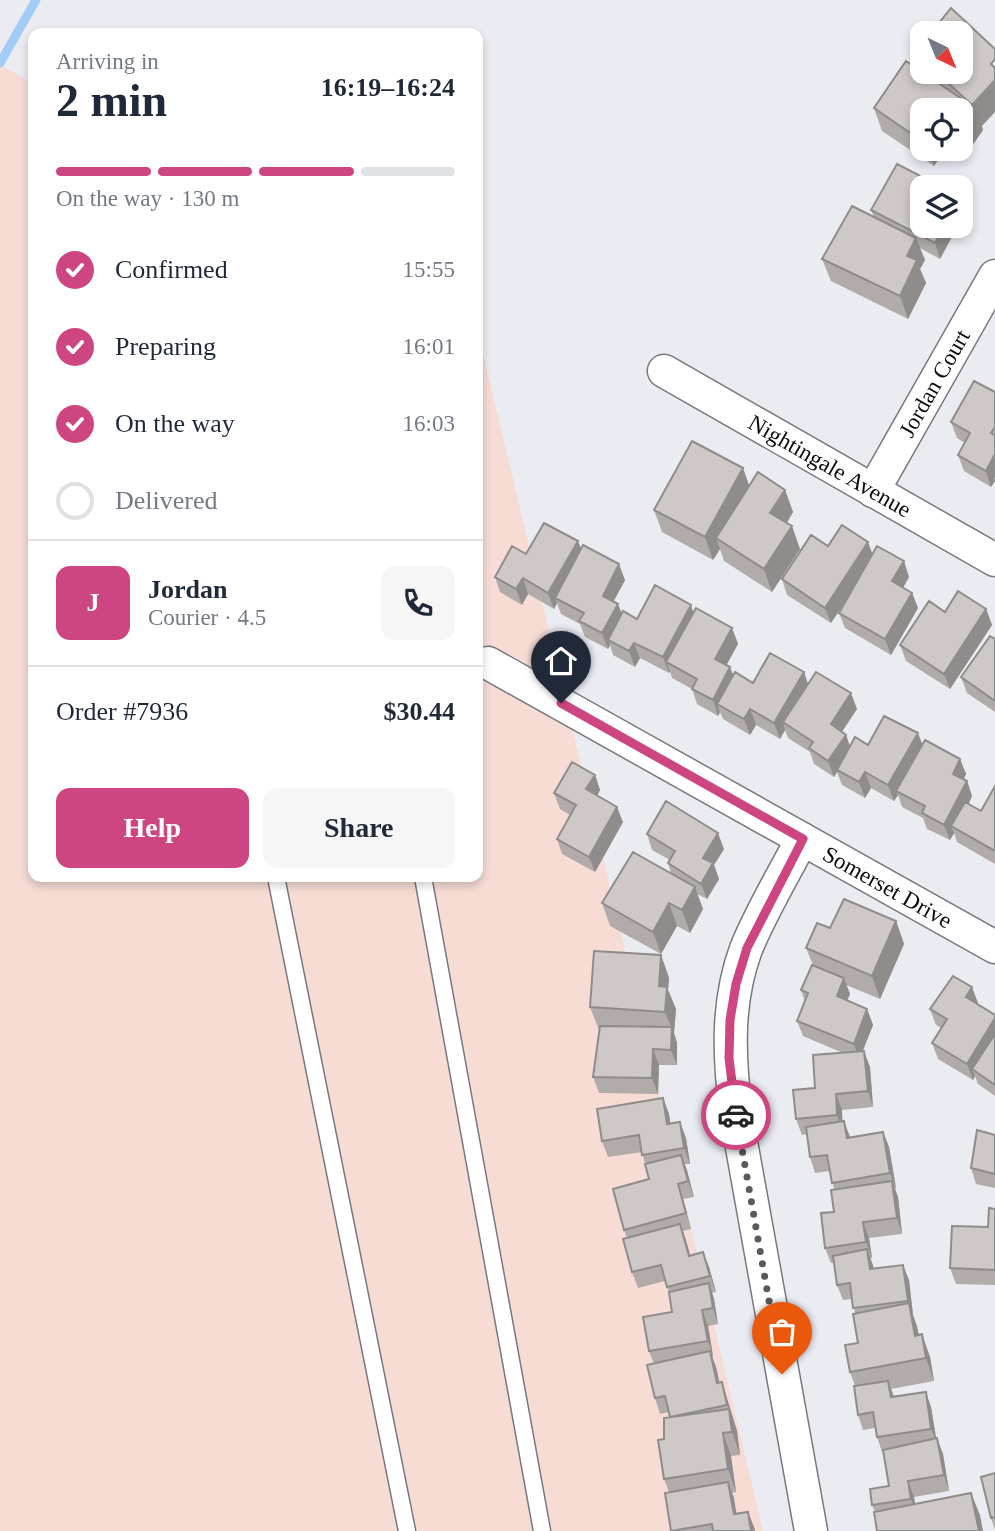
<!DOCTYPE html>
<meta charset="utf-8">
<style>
body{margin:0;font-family:"Times New Roman",serif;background:#f6f6f7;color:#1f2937;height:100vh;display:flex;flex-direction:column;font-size:26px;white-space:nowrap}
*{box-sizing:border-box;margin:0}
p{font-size:23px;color:#747a83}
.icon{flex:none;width:38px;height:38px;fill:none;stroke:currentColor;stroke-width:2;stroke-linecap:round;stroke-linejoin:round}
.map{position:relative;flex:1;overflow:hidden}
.sheet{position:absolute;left:28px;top:28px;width:455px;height:854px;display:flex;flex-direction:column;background:#fff;border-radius:14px;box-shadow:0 4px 10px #0003}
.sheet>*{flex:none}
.needle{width:46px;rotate:137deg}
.buttons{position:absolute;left:910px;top:21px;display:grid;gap:14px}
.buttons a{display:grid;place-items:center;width:63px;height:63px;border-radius:14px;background:#fff;box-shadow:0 4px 10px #0003;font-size:35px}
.pin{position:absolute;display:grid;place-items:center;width:60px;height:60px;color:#fff;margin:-72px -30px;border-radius:50% 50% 50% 0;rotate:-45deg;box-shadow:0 0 7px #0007}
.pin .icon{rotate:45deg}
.courier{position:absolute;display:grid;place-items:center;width:70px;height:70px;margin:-35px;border:5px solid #ce4681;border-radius:50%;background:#fff;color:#222;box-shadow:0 2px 9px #0007}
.overview em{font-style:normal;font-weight:600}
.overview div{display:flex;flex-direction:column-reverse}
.overview{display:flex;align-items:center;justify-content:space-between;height:119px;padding:0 28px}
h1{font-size:46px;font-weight:600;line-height:52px}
.bar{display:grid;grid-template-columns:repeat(4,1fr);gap:10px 7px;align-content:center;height:84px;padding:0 28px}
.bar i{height:9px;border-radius:5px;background:#e0e1e3}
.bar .active{background:#ce4681}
.bar p{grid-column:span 4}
.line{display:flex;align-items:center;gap:18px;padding:0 28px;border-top:2px solid #e0e1e3}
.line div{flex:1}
.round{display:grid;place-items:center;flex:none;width:74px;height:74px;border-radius:14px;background:#f6f6f7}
ol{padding:0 28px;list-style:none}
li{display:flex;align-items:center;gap:21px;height:77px}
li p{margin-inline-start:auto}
li .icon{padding:7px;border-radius:50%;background:#ce4681;color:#fff;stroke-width:4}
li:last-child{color:#747a83}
li i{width:38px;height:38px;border:4px solid #e0e1e3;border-radius:50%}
.action{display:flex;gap:14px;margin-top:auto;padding:14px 28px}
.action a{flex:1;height:80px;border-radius:14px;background:#ce4681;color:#fff;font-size:28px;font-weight:600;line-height:80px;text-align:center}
.action a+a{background:#f6f6f7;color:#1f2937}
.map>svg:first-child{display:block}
.industrial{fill:#f6dcd5}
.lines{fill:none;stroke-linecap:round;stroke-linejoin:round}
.stream{stroke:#a2cbf6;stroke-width:9}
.lane-casing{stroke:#78797e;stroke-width:19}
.street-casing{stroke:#78797e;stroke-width:35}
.lane{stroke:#fff;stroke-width:16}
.street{stroke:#fff;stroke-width:32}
.wall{fill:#b1acaa}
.shaded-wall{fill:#908c8b}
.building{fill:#cec8c6;stroke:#908c8b;stroke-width:2}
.done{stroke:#595a5d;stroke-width:7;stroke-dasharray:0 12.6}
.route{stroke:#ce4681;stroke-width:9}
.labels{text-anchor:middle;stroke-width:6;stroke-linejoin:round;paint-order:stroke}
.street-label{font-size:23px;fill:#0b0b0d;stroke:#f8faff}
</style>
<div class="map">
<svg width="995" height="1531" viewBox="0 0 995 1531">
<rect width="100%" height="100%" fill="#ebecf2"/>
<path class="industrial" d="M0,64L33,84V877H478V353L484,357L763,1531H0Z"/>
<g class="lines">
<path class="stream" d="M0,63L36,0"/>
<defs>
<path id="lane" d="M276,877L407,1531
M423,877L542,1531"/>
<g id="street">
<path id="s1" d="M664,371L995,560"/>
<path id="s2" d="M873,491L995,276"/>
<path id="s3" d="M488,663L995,947"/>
<path d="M802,839C784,874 761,912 746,949C726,1003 729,1058 736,1114L811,1531"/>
</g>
</defs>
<use href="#lane" class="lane-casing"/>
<use href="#street" class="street-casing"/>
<use href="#lane" class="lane"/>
<use href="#street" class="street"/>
</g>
<path class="wall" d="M922,44V71L916,53Z
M923,72H961L983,130L967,153L961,149V110H922V149H945L934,166L882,131L874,108Z
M871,210L922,226L954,233L940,259L920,248L925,260L920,269L926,283L908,319L831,281L822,259L874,217Z
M995,392V481L991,487L964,471L958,455L965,443L957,438L951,422Z
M743,468L749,486L785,490L793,512L787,523L800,549L772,592L724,561L720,549L713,560L662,532L654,510Z
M578,541L581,549L625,580L614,601L621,613L637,619L691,605L693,613L732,628L738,644L726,665L730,667L733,675L753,683L804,672L808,684L857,709L842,732L846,735L850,746L868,745H922L960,759L966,774L964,779L967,781L972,796L969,804L981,811L995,786V864L957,842L954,833L950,840L927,829L923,818L902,807L898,795L894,801L871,788L865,798L842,785L837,772L834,777L814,764L810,752L788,738L785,730L780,739L756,725L750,735L723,719L720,712L718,716L697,704L692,689L672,678L670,671L669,673L640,658L635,667L613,655L610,645L608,649L585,637L580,624L561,614L557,603L554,609L528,594L522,605L500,592L495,577L526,554Z
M872,555L909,577L903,588L912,593L918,608L891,655L845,628L839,613L850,594L831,623L787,595L782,579Z
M986,609L992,625L950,689L906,661L900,645L945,612Z
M995,639V712L967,693L961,677Z
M595,775L600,790L597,796L623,822L595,872L562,854L557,839L570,815L560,809L554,793Z
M647,834L724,849L714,865L719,879L707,899L697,894L703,909L690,933L677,926L661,954L610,926L602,903L671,873L668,863L670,860L652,850Z
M896,921L904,944L880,999L846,985L850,994L847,1001L867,1009L873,1025L863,1051L870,1067L873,1107L842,1110V1121L850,1137L883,1132L889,1147L896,1188L895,1189L898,1197L902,1234L869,1238L872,1258H870L873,1269L909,1280L913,1315L919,1335L930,1357L934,1381L891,1389L894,1397L931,1407L936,1438L943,1454L949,1491L914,1497L915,1504L980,1515L875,1512L872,1505L889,1486L883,1452H882L877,1437L875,1428L863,1430L858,1415L855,1386L850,1372L858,1343L855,1313L852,1299L843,1300L837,1285L834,1263H831L825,1248L834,1212V1189L830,1171L815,1173L810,1157L807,1134L802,1135L796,1119L815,1088L843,1053L803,1036L797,1021L805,1002L801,990L813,965L806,948L830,928Z
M661,955L669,978L668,990L676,1009L674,1033L677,1043V1065H659L658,1094L599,1093L593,1077L599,1030L590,1007Z
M978,1003L977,1004L995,1015V1096L978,1084L975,1076L973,1080L938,1059L932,1043L941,1028L936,1025L930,1009Z
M663,1098L669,1114L670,1124L686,1138L690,1164H684L694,1197L683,1199L691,1229L683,1231L690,1255L703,1252L709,1267L716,1292L712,1293L714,1299L718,1324L708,1326L713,1356L712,1357L716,1367L719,1382H722L737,1431L740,1455L731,1456L736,1492L732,1493L736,1514L754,1527L755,1531H671L669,1492L664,1479V1439L670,1417L669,1412L660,1414L655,1398L654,1364L649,1351L672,1312L670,1296L665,1281L638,1288L632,1272L627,1238L624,1230L649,1179L642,1152L608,1157L602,1141Z
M995,1135V1188L976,1184L971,1168Z
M995,1209V1285L956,1284L950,1268L988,1227Z
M995,1473V1530L991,1518Z"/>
<path class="shaded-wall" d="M995,80V112L982,126L983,130L967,153L961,135V127L972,105Z
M927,149H945L934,166Z
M944,226H951L954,233L940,259L935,243Z
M916,238L925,260L920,269L926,283L908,319L900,296L907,256Z
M995,454V478L993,477L995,481L991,487L986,471Z
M743,468L751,491L716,538L720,549L713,560L705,537Z
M785,490L793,512L779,535L770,513Z
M792,526L800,549L772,592L764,569Z
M578,541L584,557L555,598L557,603L554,609L548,593Z
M868,542L874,558L831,623L825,608Z
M904,561L909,577L898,597L892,581Z
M619,564L625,580L608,611L603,596Z
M523,578L528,594L522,605L516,589Z
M912,593L918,608L891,655L885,639Z
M618,604L624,619L608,640L610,645L608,649L602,633Z
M691,605L696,621L666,662L670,671L669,673L663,657Z
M986,609L992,625L950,689L944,674Z
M732,628L738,644L721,675L715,659Z
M634,643L640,658L635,667L629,651Z
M730,667L736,683L717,704L720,712L718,716L713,700Z
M804,672L809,687L783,722L785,730L780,739L774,723Z
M851,693L857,709L836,740L831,724Z
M750,709L756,725L750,735L744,719Z
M918,733L924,749L896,791L898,795L894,801L888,785Z
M846,735L851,750L837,770V772L834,777L828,761Z
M960,759L966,774L958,789L953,774Z
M865,772L871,788L865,798L859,782Z
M595,775L600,790L592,805L586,789Z
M967,781L972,796L956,829L951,826L954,833L950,840L944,825Z
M617,807L623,822L595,872L589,857Z
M718,833L724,849L714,865L719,879L707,899L701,884L703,858Z
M695,887L703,909L690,933L682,910Z
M669,903L677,926L661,954L653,932Z
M896,921L904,944L880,999L872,976Z
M661,955L669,978L668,990L676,1009L674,1033L677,1043V1065L671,1050L672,1029L665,1012L659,986Z
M844,978L850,994L842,1012L837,996Z
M972,987L978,1003L972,1013L966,997Z
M867,1009L873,1025L859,1059L854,1044Z
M995,1018V1043L972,1069L975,1076L973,1080L967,1064Z
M653,1049L659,1065L658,1094L652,1078Z
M864,1051L870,1067L873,1107L868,1091Z
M836,1094L842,1110L843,1131L837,1115Z
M663,1098L669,1114L673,1140L667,1124Z
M844,1121L850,1137L853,1153L847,1138Z
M680,1122L686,1138L690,1164L684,1148Z
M883,1132L889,1147L896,1188L890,1173Z
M681,1155L687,1170L694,1197L688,1181Z
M892,1181L898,1197L902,1234L897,1218Z
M678,1184L683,1199L691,1229L686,1213Z
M863,1222L869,1238L872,1258L866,1242Z
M680,1224L686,1240L694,1271L689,1256Z
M867,1249L873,1265L876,1285L870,1269Z
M703,1252L709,1267L716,1292L710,1276Z
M903,1265L909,1280L913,1315L917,1326L923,1358L915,1336L908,1301Z
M709,1283L714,1299L718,1324L713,1308Z
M702,1310L708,1326L713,1356L708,1341Z
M922,1334L930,1357L934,1381L926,1358Z
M710,1351L716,1367L723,1399L717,1383Z
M888,1381L894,1397H891Z
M722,1382L737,1431L740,1455L732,1432L730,1413L727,1405Z
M926,1392L931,1407L937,1444L931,1429Z
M723,1433L731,1456L736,1492L728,1469Z
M937,1438L943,1454L949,1491L944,1475Z
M908,1481L914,1497L916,1514L911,1499Z
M728,1482L734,1498L739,1530L734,1514Z
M971,1493L980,1515L983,1531H979Z
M748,1512L754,1527L755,1531H751Z"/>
<path class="building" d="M951,8L995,49V59L991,64L995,68V80L972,105L936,72H961V33H931Z
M922,44V59L916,53Z
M906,61L975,108L961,127V110H922V141L874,108Z
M897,164L938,185V187H922V226H944L935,243L871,210Z
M852,206L916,238L907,256L917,260L900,296L822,259Z
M974,381L995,392V427L991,433L995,435V454L986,471L958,455L970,433L951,422Z
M692,441L743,468L705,537L654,510Z
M758,472L785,490L770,513L792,526L764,569L716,538Z
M544,523L578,541L548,593L523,578L516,589L495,577L512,546L526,554Z
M842,525L868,542L825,608L782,579L811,535L828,546Z
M583,545L619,564L603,596L618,604L602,633L579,621L584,613L555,598Z
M877,546L904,561L892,581L912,593L885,639L839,613Z
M655,585L691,605L663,657L634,643L629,651L608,640L623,611L637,619Z
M958,591L986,609L944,674L900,645L929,601L945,612Z
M696,608L732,628L715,659L730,667L713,700L692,689L697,679L666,662Z
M990,636L995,639V701L961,677Z
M770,653L804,672L774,723L750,709L744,719L717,704L735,672L753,683Z
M816,672L851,693L831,724L846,735L828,761L809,748L813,742L783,722Z
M884,716L918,733L888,785L865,772L859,782L837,770L855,737L868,745Z
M925,740L960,759L953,774L967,781L944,825L922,813L925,806L896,791Z
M572,762L595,775L586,789L617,807L589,857L557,839L576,805L554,793Z
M995,786V851L951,826L965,802L981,811Z
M666,801L718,833L703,858L713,863L701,884L668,863L675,851L647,834Z
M633,852L695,887L682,910L669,903L653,932L602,903Z
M844,899L896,921L872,976L806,948L817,923L830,928Z
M594,951L661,955L659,986L667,987L665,1012L590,1007Z
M812,965L844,978L837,996L867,1009L854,1044L797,1021L808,993L801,990Z
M953,976L972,987L966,997L995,1015V1018L967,1064L932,1043L947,1019L930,1009Z
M600,1026L672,1027L671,1050L653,1049L652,1078L593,1077Z
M995,1034V1085L972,1069Z
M864,1051L868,1091L836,1094L837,1115L796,1119L793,1090L815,1088L813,1055Z
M663,1098L667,1124L680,1122L684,1148L642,1155L639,1135L602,1141L597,1109Z
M844,1121L847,1138L883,1132L890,1173L832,1183L827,1155L810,1157L806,1127Z
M977,1130L995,1135V1174L971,1168Z
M681,1155L688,1181L678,1184L686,1213L624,1230L613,1189L649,1179L645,1164Z
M892,1181L897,1218L863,1222L866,1242L825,1248L821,1213L834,1212L831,1190Z
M989,1208L995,1209V1270L950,1268L952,1226L988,1227Z
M680,1224L689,1256L703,1252L710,1276L667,1287L661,1265L632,1272L623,1239Z
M867,1249L870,1269L903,1265L908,1301L853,1308L850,1283L837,1285L833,1256Z
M709,1283L713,1308L702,1310L708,1341L649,1351L643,1317L672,1312L669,1292Z
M909,1303L915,1336L922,1334L926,1358L850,1372L845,1345L858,1343L853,1314Z
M710,1351L717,1383L722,1382L727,1405L670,1417L665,1396L655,1398L647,1365Z
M888,1381L891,1397L926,1392L931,1429L877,1437L873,1412L858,1415L854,1386Z
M729,1409L732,1432L723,1433L728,1469L664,1479L658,1440L664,1439V1418Z
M937,1438L944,1475L908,1481L911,1499L872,1505L870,1489L889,1486L883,1450Z
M995,1473V1517L991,1518L981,1477Z
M728,1482L734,1514L748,1512L751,1531H713L712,1524L671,1531L665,1493Z
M971,1493L979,1531H877L874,1512Z"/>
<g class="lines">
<path class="done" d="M736,1115L782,1374"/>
<path class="route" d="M561,703L803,839L747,948L736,984L730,1020L729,1058L736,1115"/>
</g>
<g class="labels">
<g class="street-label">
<text dy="8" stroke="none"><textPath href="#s2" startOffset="124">Jordan Court</textPath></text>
<text dy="8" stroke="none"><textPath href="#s1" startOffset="191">Nightingale Avenue</textPath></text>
<text dy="8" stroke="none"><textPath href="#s3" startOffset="458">Somerset Drive</textPath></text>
</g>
</g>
</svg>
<div class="buttons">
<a><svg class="needle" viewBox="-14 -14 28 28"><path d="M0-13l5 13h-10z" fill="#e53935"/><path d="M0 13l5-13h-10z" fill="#747a83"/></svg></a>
<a><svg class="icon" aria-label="locate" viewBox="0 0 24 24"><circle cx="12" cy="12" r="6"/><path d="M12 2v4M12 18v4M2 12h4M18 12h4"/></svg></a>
<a><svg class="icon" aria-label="layers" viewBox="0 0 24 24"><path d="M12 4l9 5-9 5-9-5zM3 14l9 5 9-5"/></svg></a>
</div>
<div class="pin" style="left:782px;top:1374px;background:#ea580c"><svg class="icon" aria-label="bag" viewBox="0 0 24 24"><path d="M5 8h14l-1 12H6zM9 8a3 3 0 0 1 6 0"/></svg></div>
<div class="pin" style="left:561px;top:703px;background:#1f2937"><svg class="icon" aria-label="home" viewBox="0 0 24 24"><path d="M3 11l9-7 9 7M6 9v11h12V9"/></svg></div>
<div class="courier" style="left:736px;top:1115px"><svg class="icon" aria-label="car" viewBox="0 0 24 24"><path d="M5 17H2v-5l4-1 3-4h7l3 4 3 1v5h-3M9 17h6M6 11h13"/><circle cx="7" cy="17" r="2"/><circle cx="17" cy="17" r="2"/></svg></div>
<section class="sheet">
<div class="overview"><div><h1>2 min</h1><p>Arriving in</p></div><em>16:19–16:24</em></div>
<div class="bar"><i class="active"></i><i class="active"></i><i class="active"></i><i></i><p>On the way · 130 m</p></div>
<ol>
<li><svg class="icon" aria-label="check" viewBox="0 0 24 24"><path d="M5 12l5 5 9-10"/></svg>Confirmed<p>15:55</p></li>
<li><svg class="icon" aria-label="check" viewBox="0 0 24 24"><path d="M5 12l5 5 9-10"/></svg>Preparing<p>16:01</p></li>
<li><svg class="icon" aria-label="check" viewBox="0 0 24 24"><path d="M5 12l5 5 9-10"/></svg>On the way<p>16:03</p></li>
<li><i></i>Delivered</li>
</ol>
<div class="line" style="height:126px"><b class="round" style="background:#ce4681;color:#fff">J</b><div><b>Jordan</b><p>Courier · 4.5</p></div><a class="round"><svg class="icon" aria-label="phone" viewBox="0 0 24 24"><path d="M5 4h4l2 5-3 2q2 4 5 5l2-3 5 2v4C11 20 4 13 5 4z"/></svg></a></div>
<div class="line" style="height:91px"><div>Order #7936</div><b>$30.44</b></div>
<div class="action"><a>Help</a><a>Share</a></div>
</section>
</div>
